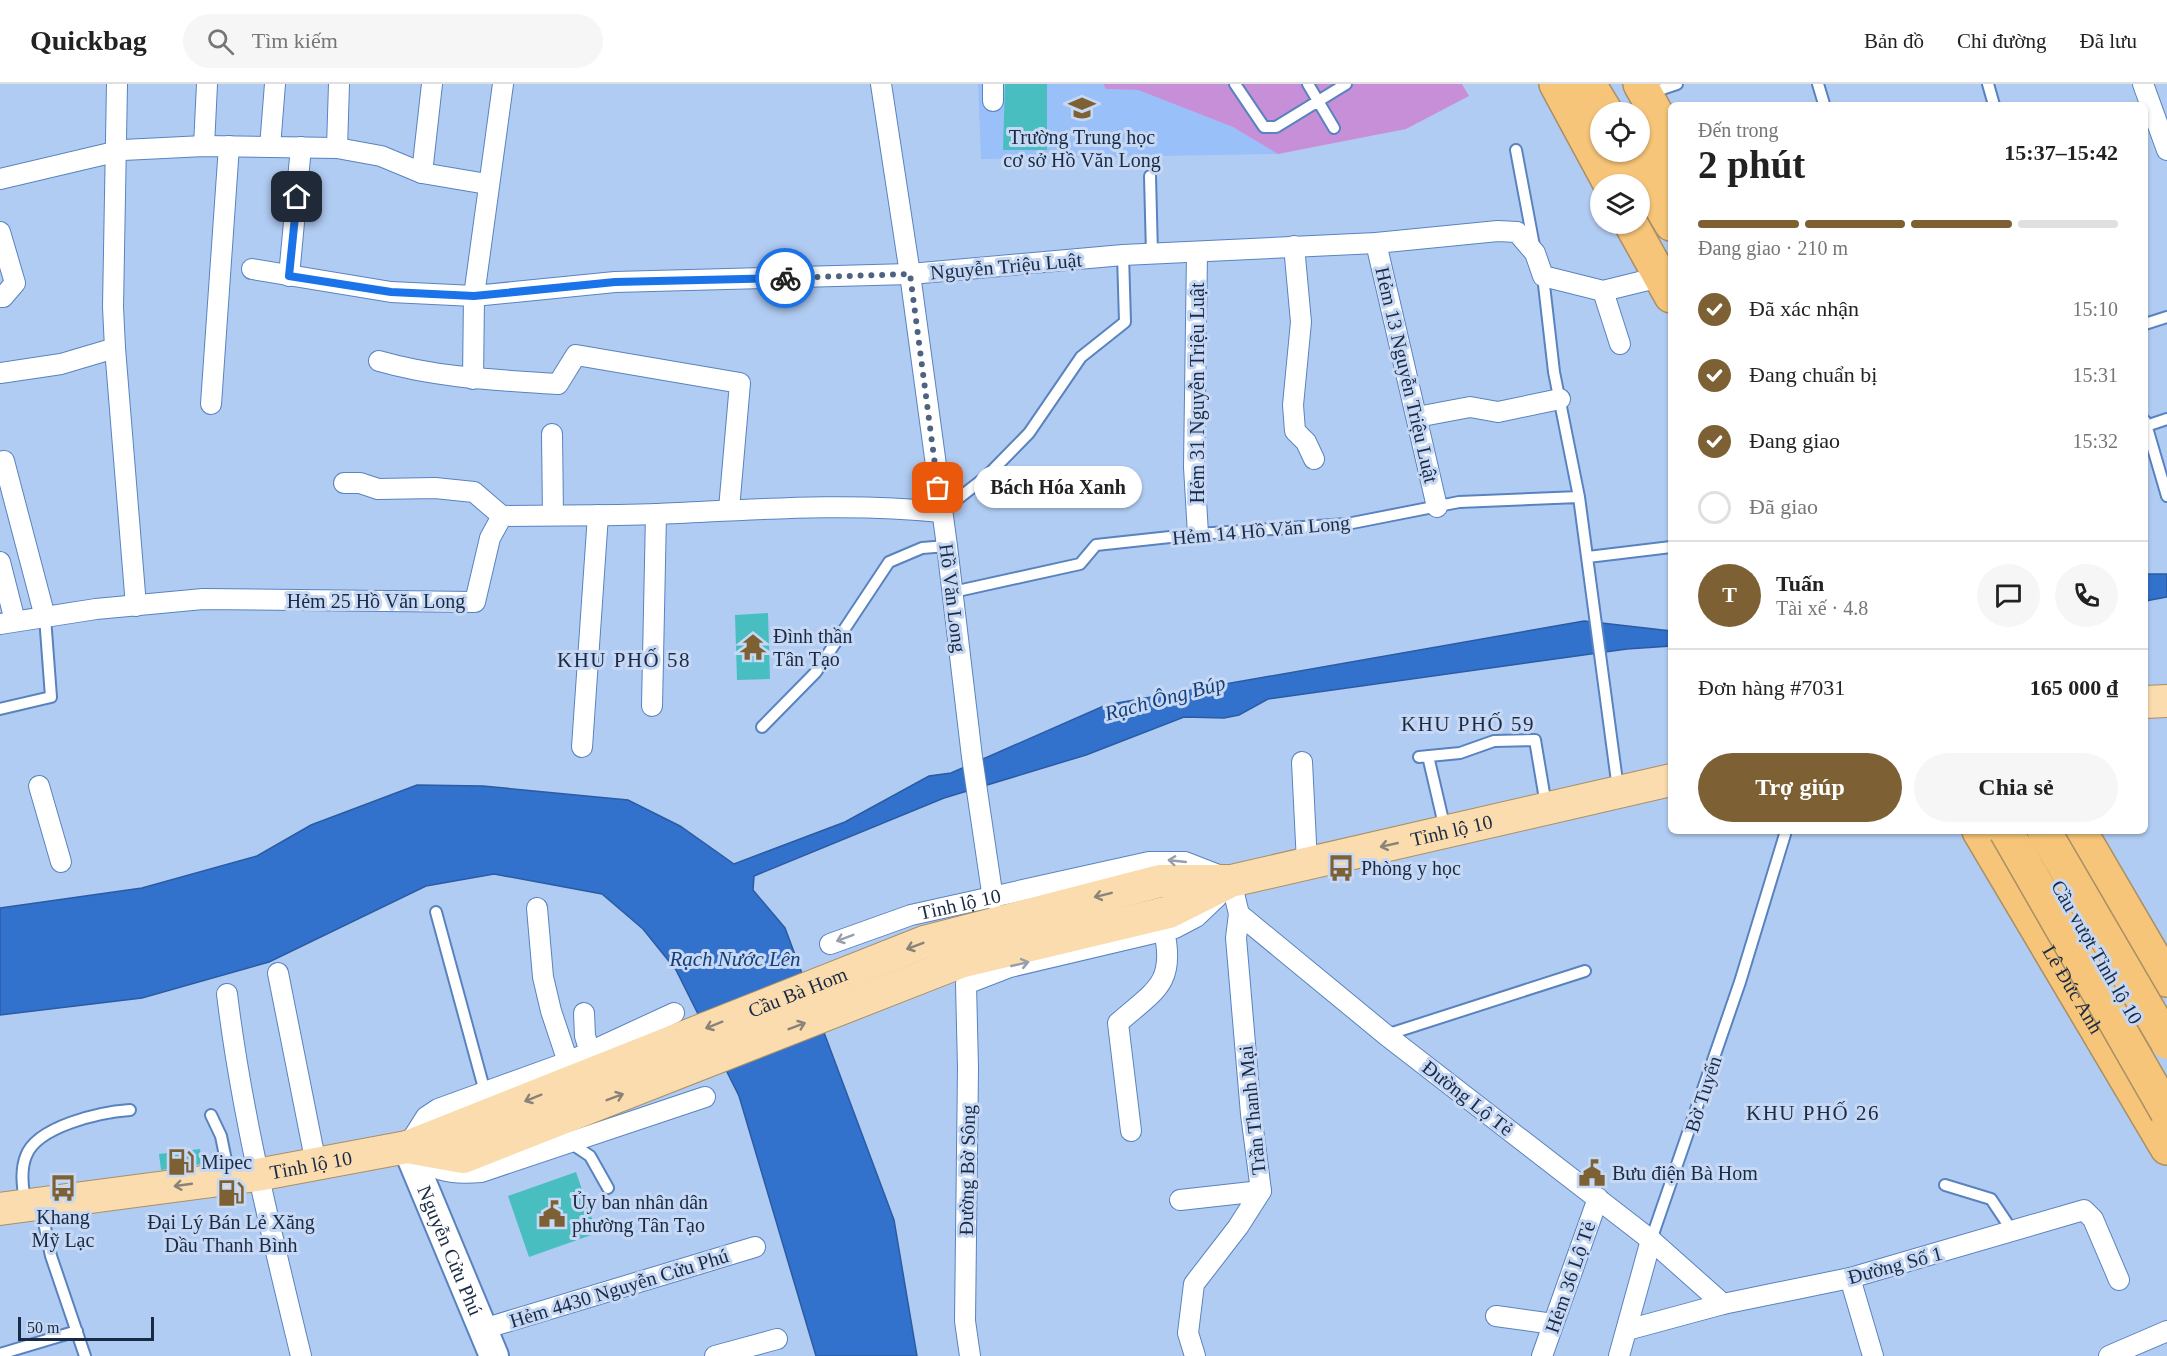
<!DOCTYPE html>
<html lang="vi">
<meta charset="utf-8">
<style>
body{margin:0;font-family:"Times New Roman",serif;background:#f6f6f6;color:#222;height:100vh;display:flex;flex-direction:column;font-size:22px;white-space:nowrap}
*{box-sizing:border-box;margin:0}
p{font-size:20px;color:#767676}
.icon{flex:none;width:33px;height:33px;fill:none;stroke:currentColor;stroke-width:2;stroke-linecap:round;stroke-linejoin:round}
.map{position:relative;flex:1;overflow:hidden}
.details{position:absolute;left:1668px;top:18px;width:480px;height:732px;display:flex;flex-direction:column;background:#fff;border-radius:9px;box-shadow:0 2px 4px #0004}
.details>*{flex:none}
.controls{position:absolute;left:1590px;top:18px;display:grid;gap:12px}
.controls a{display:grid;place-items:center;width:60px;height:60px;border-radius:50%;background:#fff;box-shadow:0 2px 4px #0004;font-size:30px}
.scale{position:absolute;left:18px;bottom:15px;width:136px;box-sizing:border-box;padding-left:6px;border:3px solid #192a44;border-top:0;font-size:16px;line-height:21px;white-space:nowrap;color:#192a44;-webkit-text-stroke:4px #c6d8f3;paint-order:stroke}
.pin{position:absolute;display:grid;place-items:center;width:51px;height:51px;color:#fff;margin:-26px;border-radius:12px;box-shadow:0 3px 9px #0006}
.courier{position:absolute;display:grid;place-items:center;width:60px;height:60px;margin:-30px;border:4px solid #1a73e8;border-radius:50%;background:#fff;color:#222;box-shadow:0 2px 8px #0007}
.bubble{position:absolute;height:42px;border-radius:21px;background:#fff;box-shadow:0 2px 4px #0004;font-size:20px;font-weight:600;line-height:42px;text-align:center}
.head em{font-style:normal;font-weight:600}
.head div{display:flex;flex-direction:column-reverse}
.head{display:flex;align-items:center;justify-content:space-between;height:102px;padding:0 30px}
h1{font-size:39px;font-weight:600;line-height:45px}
.bar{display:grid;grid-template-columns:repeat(4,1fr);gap:9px 6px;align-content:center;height:72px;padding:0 30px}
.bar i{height:8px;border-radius:4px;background:#e0e0e0}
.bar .on{background:#7d6134}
.bar p{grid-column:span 4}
.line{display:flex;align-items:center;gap:15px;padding:0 30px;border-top:2px solid #e0e0e0}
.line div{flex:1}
.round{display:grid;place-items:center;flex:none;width:63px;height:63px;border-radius:32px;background:#f6f6f6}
ol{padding:0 30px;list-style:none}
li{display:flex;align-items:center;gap:18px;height:66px}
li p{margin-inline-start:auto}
li .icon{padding:6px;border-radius:50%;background:#7d6134;color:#fff;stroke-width:4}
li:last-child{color:#767676}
li i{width:33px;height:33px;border:3px solid #e0e0e0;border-radius:50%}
.cta{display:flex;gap:12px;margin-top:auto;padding:12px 30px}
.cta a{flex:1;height:69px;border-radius:36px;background:#7d6134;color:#fff;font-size:24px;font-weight:600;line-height:69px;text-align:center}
.cta a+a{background:#f6f6f6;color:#222}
header{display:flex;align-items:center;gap:36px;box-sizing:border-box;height:84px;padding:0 30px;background:#fff;border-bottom:2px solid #e0e0e0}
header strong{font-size:28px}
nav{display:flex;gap:33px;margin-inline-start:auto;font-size:21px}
.search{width:420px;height:54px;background:#f6f6f6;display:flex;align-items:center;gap:15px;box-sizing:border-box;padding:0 21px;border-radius:33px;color:#767676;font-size:22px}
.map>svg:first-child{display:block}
.built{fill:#99c0f9}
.green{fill:#c68fd7}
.water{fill:#3272cd;stroke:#2a5ca4;stroke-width:1.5}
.building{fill:#49bec1}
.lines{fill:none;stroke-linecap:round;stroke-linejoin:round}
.lane-casing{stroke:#5983bf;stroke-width:14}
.street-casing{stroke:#5983bf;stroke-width:22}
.secondary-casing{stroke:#5983bf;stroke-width:32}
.primary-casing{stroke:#a98f66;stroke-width:34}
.highway-casing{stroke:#a98f66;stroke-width:36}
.lane{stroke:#fff;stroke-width:10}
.street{stroke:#fff;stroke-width:20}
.secondary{stroke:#fff;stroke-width:28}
.primary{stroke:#fadcaf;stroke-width:32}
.highway{stroke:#f6c579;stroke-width:33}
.highway-bridge-casing{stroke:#a98f66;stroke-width:36;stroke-linecap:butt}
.highway-bridge{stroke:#f6c579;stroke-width:33}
.oneway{stroke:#8a837a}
.oneway2{stroke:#989fab}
.done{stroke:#4e6381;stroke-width:6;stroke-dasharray:0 10.8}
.route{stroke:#1a73e8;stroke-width:8}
.labels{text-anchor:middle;stroke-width:6;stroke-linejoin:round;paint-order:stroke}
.poi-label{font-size:20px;fill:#192a44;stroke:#c6d8f3;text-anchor:start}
.street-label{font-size:20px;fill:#192a44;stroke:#c6d8f3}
.neighbourhood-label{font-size:21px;letter-spacing:1.5px;fill:#192a44;stroke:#c6d8f3}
.water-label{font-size:21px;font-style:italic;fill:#133e78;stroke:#c6d8f3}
</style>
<header>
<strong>Quickbag</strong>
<div class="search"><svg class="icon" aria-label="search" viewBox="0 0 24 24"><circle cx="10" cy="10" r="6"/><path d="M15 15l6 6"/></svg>Tìm kiếm</div>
<nav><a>Bản đồ</a><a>Chỉ đường</a><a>Đã lưu</a></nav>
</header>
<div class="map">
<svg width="2167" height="1272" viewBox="0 0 2167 1272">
<rect width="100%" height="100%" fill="#b1ccf3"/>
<path class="built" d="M978,0H1103L1106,5L1138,6L1233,43L1278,70L981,75Z"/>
<path class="green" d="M1103,0H1462L1469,12L1406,45L1278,70L1233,43L1138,6L1106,5Z"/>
<path class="water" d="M2145,490H2167V513L2145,517Z
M1584,537L1671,547V562L1627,565L1268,615L1239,631L1224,634L1184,633L1086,671L944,714L754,792L753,806L785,844L894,1136L917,1272H816L739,1012L676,886L643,845L602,810L494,790L426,802L269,878L142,914L0,931V824L142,804L257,772L311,741L417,701L483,702L628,716L680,742L734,780L845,738L929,692L951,689L1106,621Z"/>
<path class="building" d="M1005,0H1047V66H1003Z
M768,529L770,595L737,596L735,531Z
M200,1065L202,1080L161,1086L159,1070Z
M576,1088L597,1149L529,1173L508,1112Z"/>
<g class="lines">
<defs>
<path id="lane" d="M1235,0L1264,43H1276L1346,0
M1308,0L1334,44
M1818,0L1824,20
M1988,0L1994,21
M1656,7L1677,0
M1516,66L1534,162
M1150,92L1152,170
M1543,192L1554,288L1579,413L1618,705
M2145,240L2167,233
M2145,337L2167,412
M2146,342L2167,335
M941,428L987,392L1029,349L1081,273L1125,238L1123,171
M1588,473L1671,463
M953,508L1080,480L1096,461L1198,450L1347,440L1459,418L1579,413
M0,625L51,613L45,533
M762,643L816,588L889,478L922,464L947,462
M1428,672L1445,745
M1419,673L1460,669L1494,657L1535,656L1546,721
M436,828L485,1008
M1386,951L1585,887
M211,1031L221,1052L229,1091
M569,1058L590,1072L608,1104
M1945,1101L1991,1115L2013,1148
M25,1119C23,1104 20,1087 26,1072C37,1042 101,1028 130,1026
M41,1124L51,1172L85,1272
M1651,1156L1740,898L1786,747
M0,1270L77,1247"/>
<g id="street">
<path d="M881,0L910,190L947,462L972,673L993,815"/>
<path d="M2143,0L2167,66"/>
<path d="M993,17V0"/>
<path d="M204,62L207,0"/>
<path d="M270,63L275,0"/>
<path d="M337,64L339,0"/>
<path d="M422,89L432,0"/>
<path d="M0,95L123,66L204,62L337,64L381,72L422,89L487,100"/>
<path d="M0,148L15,199L3,213H0"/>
<path d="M1376,159L1437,423"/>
<path d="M1294,162L1301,238L1293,321L1295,347L1306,358L1314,375"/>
<path d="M1197,168L1194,383L1198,450"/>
<path d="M252,185L391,208L474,212L615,198L910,190L1123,171L1376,159L1498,147L1517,148L1535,169L1543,192L1603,207L1660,193"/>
<path d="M289,192L301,63"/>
<path d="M1603,207L1620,260"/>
<path d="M115,264L136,522"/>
<path d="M379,277C438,294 497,296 558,300L576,271L740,299L729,425"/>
<path d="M0,289L61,280L115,264L113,223L117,0"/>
<path d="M473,295L474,212L503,0"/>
<path d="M211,320L229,62"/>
<path d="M1417,333L1470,323L1498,328L1560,315"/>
<path d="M552,350L553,431"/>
<path d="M4,377L45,533"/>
<path d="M344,399H360L378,405L435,404L474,408L502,432"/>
<path d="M0,478L15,537"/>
<path d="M0,540L96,525L203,515L475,518L490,454L502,432C554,431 606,432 657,430C751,426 847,418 941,428"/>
<path d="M652,622L656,430"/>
<path d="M582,663L598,431"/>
<path d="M1302,678L1307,779"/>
<path d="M39,702L61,778"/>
<path d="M1231,797L1239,830L1386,951L1651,1156L1723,1220"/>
<path d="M537,824L543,893L551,927L568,978"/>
<path id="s1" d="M830,860L911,831L1149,778H1185L1221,792"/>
<path d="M278,889L316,1080"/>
<path d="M227,910C242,1033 272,1152 301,1272"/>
<path d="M584,929L585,952L590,968"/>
<path d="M674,929L568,978L438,1025L426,1033L407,1063C433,1087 446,1091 481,1088L705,1013"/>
<path d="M1131,1047L1118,939C1154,907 1176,900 1164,847"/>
<path d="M1180,1116L1261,1107"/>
<path d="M1850,1194L1873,1272"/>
<path d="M1496,1232L1553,1240"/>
<path d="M483,1245L755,1163"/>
<path d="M1627,1246L1723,1220L1850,1194L2084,1126L2093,1135L2119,1196"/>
<path d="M715,1272L777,1255"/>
<path d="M970,1272L965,1237L968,984L966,900L1010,883L1175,844L1196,833L1217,813"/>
<path d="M1195,1272L1188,1249L1194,1200L1238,1143L1261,1107L1251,1030L1236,854L1239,830"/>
<path d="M1542,1272L1598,1114"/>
<path d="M1619,1272L1651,1156"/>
<path d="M2109,1272L2167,1247"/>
</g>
<g id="secondary">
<path id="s2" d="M407,1063L494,1272"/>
</g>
<g id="primary">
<path d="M2145,618L2167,617"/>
<path d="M407,1063L463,1073L960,878L1169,828L1225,800"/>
<path id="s3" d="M0,1125L257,1091L407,1063L924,858L1160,797H1231L1671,696"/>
</g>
<g id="highway">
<path d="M1556,0L1610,100"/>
<path d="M1589,0L1606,28"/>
<path d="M1640,0L1670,54"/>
<path d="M1640,35L1671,91"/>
<path d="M1629,68L1671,140"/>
<path d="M1631,140L1671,212"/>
<path id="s4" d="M1979,747L2167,1064"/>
<path d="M2080,747L2167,896"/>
</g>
</defs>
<use href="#lane" class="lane-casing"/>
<use href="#street" class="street-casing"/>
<use href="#secondary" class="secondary-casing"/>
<use href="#primary" class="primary-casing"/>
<use href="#highway" class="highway-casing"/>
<use href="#lane" class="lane"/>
<use href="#street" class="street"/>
<use href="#secondary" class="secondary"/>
<use href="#primary" class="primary"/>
<use href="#highway" class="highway"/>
<defs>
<path id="highway-bridge" d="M2006,747L2167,1028
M2044,747L2167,958"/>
</defs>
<use href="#highway-bridge" class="highway-bridge-casing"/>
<use href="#highway-bridge" class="highway-bridge"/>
</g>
<defs><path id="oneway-shaft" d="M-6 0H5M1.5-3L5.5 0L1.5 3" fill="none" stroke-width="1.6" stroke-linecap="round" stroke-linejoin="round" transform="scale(1.5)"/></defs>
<g class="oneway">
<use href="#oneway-shaft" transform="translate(1389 761) rotate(167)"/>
<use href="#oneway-shaft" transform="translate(1103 811) rotate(166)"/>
<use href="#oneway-shaft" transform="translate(915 862) rotate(159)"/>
<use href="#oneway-shaft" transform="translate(714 941) rotate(158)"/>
<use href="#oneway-shaft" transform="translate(797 942) rotate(-21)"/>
<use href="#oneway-shaft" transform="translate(615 1013) rotate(-21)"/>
<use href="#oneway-shaft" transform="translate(533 1014) rotate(158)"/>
<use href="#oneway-shaft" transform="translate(183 1101) rotate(172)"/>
</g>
<g class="oneway2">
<use href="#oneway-shaft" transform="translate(1177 777) rotate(-174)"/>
<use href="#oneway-shaft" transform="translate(845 854) rotate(159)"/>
<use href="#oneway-shaft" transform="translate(1020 880) rotate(-13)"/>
</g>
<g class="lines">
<path class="done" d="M785,194L910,190L938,404"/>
<path class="route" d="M297,113L289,192L391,208L474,212L615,198L785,194"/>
</g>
<defs>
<symbol id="school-bare" viewBox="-9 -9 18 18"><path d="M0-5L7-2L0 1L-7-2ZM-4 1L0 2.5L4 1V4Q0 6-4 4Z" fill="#7d6134" stroke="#c6d8f3" stroke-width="2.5" paint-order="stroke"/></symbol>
<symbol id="temple-bare" viewBox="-9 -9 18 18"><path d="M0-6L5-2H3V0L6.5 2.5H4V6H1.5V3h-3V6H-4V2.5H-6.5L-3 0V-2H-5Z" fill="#7d6134" stroke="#c6d8f3" stroke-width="2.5" paint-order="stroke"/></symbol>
<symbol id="bus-bare" viewBox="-9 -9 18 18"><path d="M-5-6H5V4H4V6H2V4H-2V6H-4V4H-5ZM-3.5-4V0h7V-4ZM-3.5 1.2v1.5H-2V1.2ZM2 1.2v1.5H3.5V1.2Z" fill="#7d6134" stroke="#c6d8f3" stroke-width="2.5" paint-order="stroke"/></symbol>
<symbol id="fuel-bare" viewBox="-9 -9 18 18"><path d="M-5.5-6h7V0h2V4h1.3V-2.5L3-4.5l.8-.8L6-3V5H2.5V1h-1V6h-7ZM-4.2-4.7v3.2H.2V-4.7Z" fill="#7d6134" stroke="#c6d8f3" stroke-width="2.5" paint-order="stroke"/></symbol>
<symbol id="civic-bare" viewBox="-9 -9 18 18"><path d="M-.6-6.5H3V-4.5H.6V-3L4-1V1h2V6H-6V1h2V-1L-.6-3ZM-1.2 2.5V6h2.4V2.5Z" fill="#7d6134" stroke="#c6d8f3" stroke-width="2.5" paint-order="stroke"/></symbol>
</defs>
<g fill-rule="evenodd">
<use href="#school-bare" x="1063" y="5" width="38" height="38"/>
<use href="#temple-bare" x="734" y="544" width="38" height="38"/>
<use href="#bus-bare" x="1322" y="765" width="38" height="38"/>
<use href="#fuel-bare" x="162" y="1059" width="38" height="38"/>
<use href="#civic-bare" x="1573" y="1070" width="38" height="38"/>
<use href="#bus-bare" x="44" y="1085" width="38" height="38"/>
<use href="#fuel-bare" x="212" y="1090" width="38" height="38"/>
<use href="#civic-bare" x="533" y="1111" width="38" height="38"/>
</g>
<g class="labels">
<g class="poi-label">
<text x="1082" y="60" text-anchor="middle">Trường Trung học<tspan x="1082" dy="23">cơ sở Hồ Văn Long</tspan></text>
<text x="773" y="559">Đình thần<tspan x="773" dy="23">Tân Tạo</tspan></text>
<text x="1361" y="791">Phòng y học</text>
<text x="201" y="1085">Mipec</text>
<text x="1612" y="1096">Bưu điện Bà Hom</text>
<text x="572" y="1125">Ủy ban nhân dân<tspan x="572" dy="23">phường Tân Tạo</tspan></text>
<text x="63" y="1140" text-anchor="middle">Khang<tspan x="63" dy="23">Mỹ Lạc</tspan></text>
<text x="231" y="1145" text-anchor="middle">Đại Lý Bán Lẻ Xăng<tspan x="231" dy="23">Dầu Thanh Bình</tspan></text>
</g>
<g class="street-label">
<text transform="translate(1006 182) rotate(-5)" y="7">Nguyễn Triệu Luật</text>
<text transform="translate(1407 291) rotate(77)" y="7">Hẻm 13 Nguyễn Triệu Luật</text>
<text transform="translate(1197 309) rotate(-90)" y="7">Hẻm 31 Nguyễn Triệu Luật</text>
<text transform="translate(1261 446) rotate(-5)" y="7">Hẻm 14 Hồ Văn Long</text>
<text transform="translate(953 514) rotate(83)" y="7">Hồ Văn Long</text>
<text x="376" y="524">Hẻm 25 Hồ Văn Long</text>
<text dy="7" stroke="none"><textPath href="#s3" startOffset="1509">Tỉnh lộ 10</textPath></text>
<text dy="7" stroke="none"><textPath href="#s1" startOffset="136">Tỉnh lộ 10</textPath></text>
<text transform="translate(2097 868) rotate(60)" y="7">Cầu vượt Tỉnh lộ 10</text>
<text dy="7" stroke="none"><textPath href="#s4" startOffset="184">Lê Đức Anh</textPath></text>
<text dy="7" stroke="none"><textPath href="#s3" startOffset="832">Cầu Bà Hom</textPath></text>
<text transform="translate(1703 1010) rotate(-72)" y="7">Bờ Tuyến</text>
<text transform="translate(1468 1014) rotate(38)" y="7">Đường Lộ Tẻ</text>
<text transform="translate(1252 1026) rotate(-96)" y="7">Trần Thanh Mại</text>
<text dy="7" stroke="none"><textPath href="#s3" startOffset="314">Tỉnh lộ 10</textPath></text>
<text transform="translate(967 1086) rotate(-89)" y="7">Đường Bờ Sông</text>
<text dy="7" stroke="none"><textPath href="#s2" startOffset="112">Nguyễn Cửu Phú</textPath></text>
<text transform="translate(1895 1181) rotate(-15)" y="7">Đường Số 1</text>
<text transform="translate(1570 1193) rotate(-71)" y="7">Hẻm 36 Lộ Tẻ</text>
<text transform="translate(619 1204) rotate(-17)" y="7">Hẻm 4430 Nguyễn Cửu Phú</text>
</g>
<g class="neighbourhood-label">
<text x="624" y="583">KHU PHỐ 58</text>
<text x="1468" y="647">KHU PHỐ 59</text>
<text x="1813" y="1036">KHU PHỐ 26</text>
</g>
<g class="water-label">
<text transform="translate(1165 614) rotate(-15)" y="7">Rạch Ông Búp</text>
<text x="735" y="882">Rạch Nước Lên</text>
</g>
</g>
</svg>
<div class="controls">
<a><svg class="icon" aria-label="locate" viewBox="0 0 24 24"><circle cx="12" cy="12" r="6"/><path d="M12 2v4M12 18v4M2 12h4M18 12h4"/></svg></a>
<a><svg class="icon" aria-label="layers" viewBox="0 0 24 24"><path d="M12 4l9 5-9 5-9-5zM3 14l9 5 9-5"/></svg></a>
</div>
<div class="scale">50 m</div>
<div class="pin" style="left:938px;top:404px;background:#ea580c"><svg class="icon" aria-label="bag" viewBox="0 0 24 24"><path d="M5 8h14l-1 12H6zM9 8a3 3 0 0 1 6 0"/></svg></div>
<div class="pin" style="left:297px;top:113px;background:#1f2937"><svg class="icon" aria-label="home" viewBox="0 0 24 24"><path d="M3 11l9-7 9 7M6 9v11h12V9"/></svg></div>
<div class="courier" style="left:785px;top:194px"><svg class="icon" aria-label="bike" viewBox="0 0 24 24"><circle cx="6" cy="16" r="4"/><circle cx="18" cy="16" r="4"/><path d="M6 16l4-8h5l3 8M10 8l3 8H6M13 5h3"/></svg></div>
<div class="bubble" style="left:974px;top:382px;width:168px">Bách Hóa Xanh</div>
<section class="details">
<div class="head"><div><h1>2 phút</h1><p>Đến trong</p></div><em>15:37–15:42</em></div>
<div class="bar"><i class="on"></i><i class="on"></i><i class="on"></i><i></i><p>Đang giao · 210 m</p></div>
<ol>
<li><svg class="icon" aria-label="check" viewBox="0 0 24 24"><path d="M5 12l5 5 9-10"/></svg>Đã xác nhận<p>15:10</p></li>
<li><svg class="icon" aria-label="check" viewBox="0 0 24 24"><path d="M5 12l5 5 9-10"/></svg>Đang chuẩn bị<p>15:31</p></li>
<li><svg class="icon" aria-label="check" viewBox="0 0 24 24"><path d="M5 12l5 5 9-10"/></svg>Đang giao<p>15:32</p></li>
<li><i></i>Đã giao</li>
</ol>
<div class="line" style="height:108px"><b class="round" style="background:#7d6134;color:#fff">T</b><div><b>Tuấn</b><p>Tài xế · 4.8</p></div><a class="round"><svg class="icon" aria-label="chat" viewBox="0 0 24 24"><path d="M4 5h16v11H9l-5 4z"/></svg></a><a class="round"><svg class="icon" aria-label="phone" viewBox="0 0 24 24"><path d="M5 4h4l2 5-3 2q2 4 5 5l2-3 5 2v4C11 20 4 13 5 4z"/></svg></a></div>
<div class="line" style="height:78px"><div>Đơn hàng #7031</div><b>165 000 ₫</b></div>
<div class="cta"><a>Trợ giúp</a><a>Chia sẻ</a></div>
</section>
</div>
